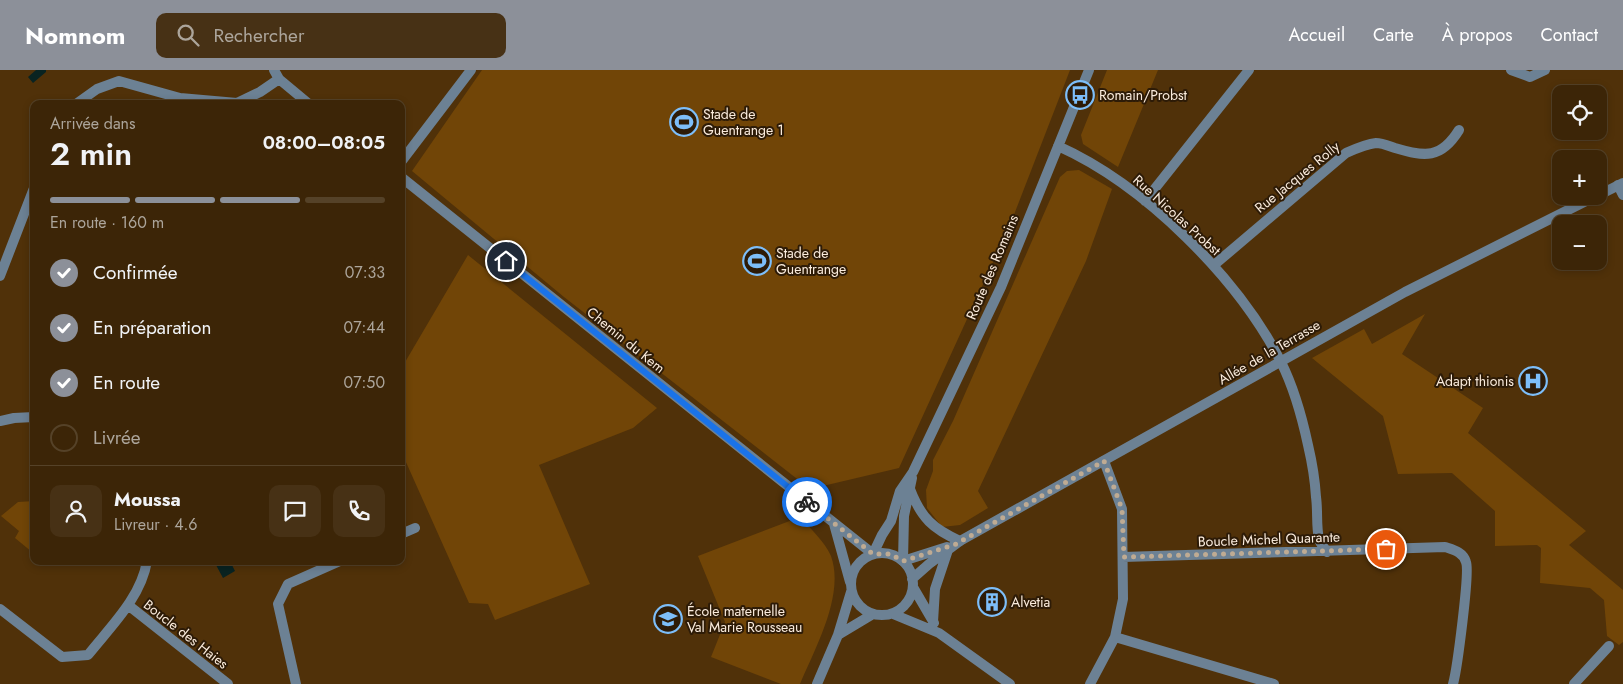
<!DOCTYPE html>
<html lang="fr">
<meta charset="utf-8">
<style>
body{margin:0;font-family:Jost,sans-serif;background:#473115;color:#f1f3f6;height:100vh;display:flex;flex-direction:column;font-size:19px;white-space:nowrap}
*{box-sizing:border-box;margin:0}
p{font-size:16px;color:#aca59b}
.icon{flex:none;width:28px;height:28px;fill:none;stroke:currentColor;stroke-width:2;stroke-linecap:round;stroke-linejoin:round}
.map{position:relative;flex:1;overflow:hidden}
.drawer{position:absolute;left:30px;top:30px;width:375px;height:465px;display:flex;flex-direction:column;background:#3c2507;border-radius:10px;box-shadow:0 2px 8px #0003,0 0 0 1px #554228}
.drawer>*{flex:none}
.controls{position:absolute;left:1552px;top:15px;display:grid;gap:10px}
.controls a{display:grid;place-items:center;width:55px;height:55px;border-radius:10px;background:#3c2507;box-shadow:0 2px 8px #0003,0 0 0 1px #554228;font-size:25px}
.pin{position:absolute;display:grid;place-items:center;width:42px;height:42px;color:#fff;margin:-21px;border:2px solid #fff;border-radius:50%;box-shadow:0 1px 5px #0007}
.courier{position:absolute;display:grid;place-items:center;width:50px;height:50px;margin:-25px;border:4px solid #1a73e8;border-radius:50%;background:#fff;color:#222;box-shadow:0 1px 6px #0007}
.head em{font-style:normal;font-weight:600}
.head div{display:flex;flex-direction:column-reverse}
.head{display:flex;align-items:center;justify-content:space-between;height:85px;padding:0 20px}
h1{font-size:32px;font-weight:600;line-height:38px}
.bar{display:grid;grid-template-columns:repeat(4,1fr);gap:8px 5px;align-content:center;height:60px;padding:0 20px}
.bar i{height:6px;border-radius:4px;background:#554228}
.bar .active{background:#8c9099}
.bar p{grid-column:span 4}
.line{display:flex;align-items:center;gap:12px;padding:0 20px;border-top:1px solid #554228}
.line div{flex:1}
.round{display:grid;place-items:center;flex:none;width:52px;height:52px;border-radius:10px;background:#473115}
ol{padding:0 20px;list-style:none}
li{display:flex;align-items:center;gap:15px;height:55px}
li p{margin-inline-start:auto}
li .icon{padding:5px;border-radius:50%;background:#8c9099;color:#fff;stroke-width:4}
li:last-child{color:#aca59b}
li i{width:28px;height:28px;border:2px solid #554228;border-radius:50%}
header{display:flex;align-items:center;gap:30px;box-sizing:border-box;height:70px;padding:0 25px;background:#8c9099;color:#fff}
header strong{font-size:24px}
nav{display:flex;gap:28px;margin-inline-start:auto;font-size:18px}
.search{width:350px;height:45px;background:#473115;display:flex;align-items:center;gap:12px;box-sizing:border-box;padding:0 18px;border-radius:10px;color:#aca59b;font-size:19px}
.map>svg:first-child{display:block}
.green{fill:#714507}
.water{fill:#092321}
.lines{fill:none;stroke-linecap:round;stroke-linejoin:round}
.minor{stroke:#6c8194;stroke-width:10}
.tertiary{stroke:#6c8194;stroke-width:10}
.done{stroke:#bfab93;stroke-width:5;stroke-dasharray:0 9}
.route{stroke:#1a73e8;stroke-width:6}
.labels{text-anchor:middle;stroke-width:4;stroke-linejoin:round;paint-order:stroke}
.poi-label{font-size:14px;fill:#fbecdd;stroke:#2d1b07;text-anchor:start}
.street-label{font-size:14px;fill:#fbecdd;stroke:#2d1b07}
</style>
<header>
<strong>Nomnom</strong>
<div class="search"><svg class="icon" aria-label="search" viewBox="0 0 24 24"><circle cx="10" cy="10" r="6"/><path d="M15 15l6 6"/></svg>Rechercher</div>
<nav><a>Accueil</a><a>Carte</a><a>À propos</a><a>Contact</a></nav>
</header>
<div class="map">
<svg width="1623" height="614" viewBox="0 0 1623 614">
<rect width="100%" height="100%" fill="#503109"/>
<path class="green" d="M482,0H1070L1010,155L899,398L810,419L564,227L412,101Z
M1107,0H1158L1118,97L1083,74L1081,65Z
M1079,100L1112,119L1086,191L978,421L988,438L960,455L942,457L927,438L926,420L933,401V390L953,351L1060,107L1067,101Z
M468,185L657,338L633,358L539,395L590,514L495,550L488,534L469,533L401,381V299Z
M1425,244L1402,284L1483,338L1468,363L1586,461L1569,475L1623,520V572L1619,575L1607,566L1604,530L1590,518L1540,513L1541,478L1537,475L1495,476V441L1452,403L1398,404L1383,346L1312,288L1364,259L1372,274Z
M34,431V481L32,482L15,468L19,461L1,446L18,432Z
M800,447C810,458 825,472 831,486C845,525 815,578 800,614H781L711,587L725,552L698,486Z"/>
<path class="water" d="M36,0H46V2L33,13L28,7Z
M224,491H230L235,501L223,508L216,495Z"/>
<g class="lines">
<path class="minor" d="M274,0L279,9L309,34
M1511,0L1530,7L1545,0
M76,34L97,19L119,11L180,28L237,33L260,22L279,9
M1058,76C1145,115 1238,208 1281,292C1294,318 1302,347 1308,375C1312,392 1315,410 1316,427C1318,441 1316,456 1319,469C1320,474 1325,478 1327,482
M401,92L471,0
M401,107L873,484L882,465L891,451L900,421L913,402L1001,217L1089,0
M1618,115L1623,125
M1145,131L1249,0
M1214,195L1346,83C1355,79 1366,74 1376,73C1382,73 1389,76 1395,78C1425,87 1441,89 1459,60
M0,206L34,118
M0,351L14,348L34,347
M910,419C921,448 933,459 960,471
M834,454L850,512
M401,464L415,458
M1123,487L1445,477C1454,480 1463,482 1466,492C1470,502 1457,600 1453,614
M903,491L904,446L912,408
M128,535L228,614
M0,539L62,587L88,585C110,557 141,528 147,491
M1115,567L1274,614
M296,614L278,534L288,514L340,491
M1090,614L1115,567L1123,529L1122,439L1104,391
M1574,614L1609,576"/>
<path class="tertiary" d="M1599,125L1623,113
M851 514a31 31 0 1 1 62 0a31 31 0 1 1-62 0Z
M903,491L947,477
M912,509L929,494L960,471L1405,222L1596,126
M913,517L934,553
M893,544L939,563L1010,614
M933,552L935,519L948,480
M838,565L873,544
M817,614L838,565L851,522"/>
</g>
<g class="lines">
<path class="done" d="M807,432L873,484H890L903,491L956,474L1104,391L1122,439L1124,487L1386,479"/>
<path class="route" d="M506,191L807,432"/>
</g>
<defs>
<symbol id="bus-ring" viewBox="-11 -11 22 22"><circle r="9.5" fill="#2d1b07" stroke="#7dbef9" stroke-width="1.5"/><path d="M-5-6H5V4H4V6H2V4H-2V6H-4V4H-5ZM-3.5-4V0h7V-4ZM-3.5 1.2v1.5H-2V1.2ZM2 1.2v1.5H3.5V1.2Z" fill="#7dbef9"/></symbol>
<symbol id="stadium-ring" viewBox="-11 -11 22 22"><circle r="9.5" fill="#2d1b07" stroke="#7dbef9" stroke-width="1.5"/><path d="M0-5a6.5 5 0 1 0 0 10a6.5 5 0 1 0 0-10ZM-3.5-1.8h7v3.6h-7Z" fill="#7dbef9"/></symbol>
<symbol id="hospital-ring" viewBox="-11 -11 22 22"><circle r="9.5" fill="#2d1b07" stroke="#7dbef9" stroke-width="1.5"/><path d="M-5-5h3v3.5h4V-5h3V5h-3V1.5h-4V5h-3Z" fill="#7dbef9"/></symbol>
<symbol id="building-ring" viewBox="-11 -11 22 22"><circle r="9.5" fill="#2d1b07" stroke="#7dbef9" stroke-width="1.5"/><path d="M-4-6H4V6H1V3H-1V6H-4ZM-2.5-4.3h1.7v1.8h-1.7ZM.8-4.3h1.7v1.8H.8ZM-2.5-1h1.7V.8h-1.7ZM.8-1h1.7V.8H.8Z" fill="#7dbef9"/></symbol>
<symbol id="school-ring" viewBox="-11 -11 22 22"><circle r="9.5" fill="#2d1b07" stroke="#7dbef9" stroke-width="1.5"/><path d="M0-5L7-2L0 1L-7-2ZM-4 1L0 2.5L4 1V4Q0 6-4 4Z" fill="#7dbef9"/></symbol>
</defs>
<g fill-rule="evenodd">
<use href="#bus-ring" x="1064" y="9" width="32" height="32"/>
<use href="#stadium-ring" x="668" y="36" width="32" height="32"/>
<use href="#stadium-ring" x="741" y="175" width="32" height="32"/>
<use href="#hospital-ring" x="1517" y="295" width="32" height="32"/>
<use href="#building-ring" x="976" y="516" width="32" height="32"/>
<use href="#school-ring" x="652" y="533" width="32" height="32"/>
</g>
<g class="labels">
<g class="poi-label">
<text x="1099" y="30">Romain/Probst</text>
<text x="703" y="49">Stade de<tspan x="703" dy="16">Guentrange 1</tspan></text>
<text x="776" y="188">Stade de<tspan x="776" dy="16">Guentrange</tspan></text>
<text x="1514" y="316" text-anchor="end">Adapt thionis</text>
<text x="1011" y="537">Alvetia</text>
<text x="687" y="546">École maternelle<tspan x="687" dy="16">Val Marie Rousseau</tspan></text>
</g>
<g class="street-label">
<text transform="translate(1297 107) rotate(-39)" y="5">Rue Jacques Rolly</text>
<text transform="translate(1177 145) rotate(42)" y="5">Rue Nicolas Probst</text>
<text transform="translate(992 197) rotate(-67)" y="5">Route des Romains</text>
<text transform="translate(626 270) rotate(39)" y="5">Chemin du Kem</text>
<text transform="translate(1269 282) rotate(-30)" y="5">Allée de la Terrasse</text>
<text transform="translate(1269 469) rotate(-2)" y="5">Boucle Michel Quarante</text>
<text transform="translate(186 564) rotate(38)" y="5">Boucle des Haies</text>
</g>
</g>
</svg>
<div class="controls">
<a><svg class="icon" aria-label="locate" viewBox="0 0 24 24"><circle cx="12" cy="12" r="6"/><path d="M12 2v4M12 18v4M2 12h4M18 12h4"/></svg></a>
<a>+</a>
<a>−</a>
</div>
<div class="pin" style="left:1386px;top:479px;background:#ea580c"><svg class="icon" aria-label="bag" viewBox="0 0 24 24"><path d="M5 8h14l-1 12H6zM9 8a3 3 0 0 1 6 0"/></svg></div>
<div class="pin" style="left:506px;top:191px;background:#1f2937"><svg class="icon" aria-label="home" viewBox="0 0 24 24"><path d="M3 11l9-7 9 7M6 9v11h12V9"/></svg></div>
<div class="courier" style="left:807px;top:432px"><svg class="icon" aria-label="bike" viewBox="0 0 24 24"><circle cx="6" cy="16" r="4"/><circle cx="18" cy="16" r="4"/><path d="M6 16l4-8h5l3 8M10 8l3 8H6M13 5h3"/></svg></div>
<section class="drawer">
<div class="head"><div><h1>2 min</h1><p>Arrivée dans</p></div><em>08:00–08:05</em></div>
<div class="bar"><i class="active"></i><i class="active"></i><i class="active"></i><i></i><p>En route · 160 m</p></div>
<ol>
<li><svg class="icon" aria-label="check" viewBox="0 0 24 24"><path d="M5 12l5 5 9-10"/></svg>Confirmée<p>07:33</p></li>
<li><svg class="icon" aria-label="check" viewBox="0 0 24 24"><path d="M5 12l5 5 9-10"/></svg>En préparation<p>07:44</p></li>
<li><svg class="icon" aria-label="check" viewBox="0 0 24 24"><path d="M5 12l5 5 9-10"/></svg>En route<p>07:50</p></li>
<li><i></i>Livrée</li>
</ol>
<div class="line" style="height:90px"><a class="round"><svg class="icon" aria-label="person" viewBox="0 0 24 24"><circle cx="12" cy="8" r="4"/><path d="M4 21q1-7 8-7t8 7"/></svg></a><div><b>Moussa</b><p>Livreur · 4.6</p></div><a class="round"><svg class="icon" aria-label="chat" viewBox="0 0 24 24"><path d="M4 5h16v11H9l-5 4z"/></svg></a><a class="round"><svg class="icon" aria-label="phone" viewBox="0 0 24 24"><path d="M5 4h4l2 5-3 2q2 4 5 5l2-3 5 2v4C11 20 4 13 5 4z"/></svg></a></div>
</section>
</div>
